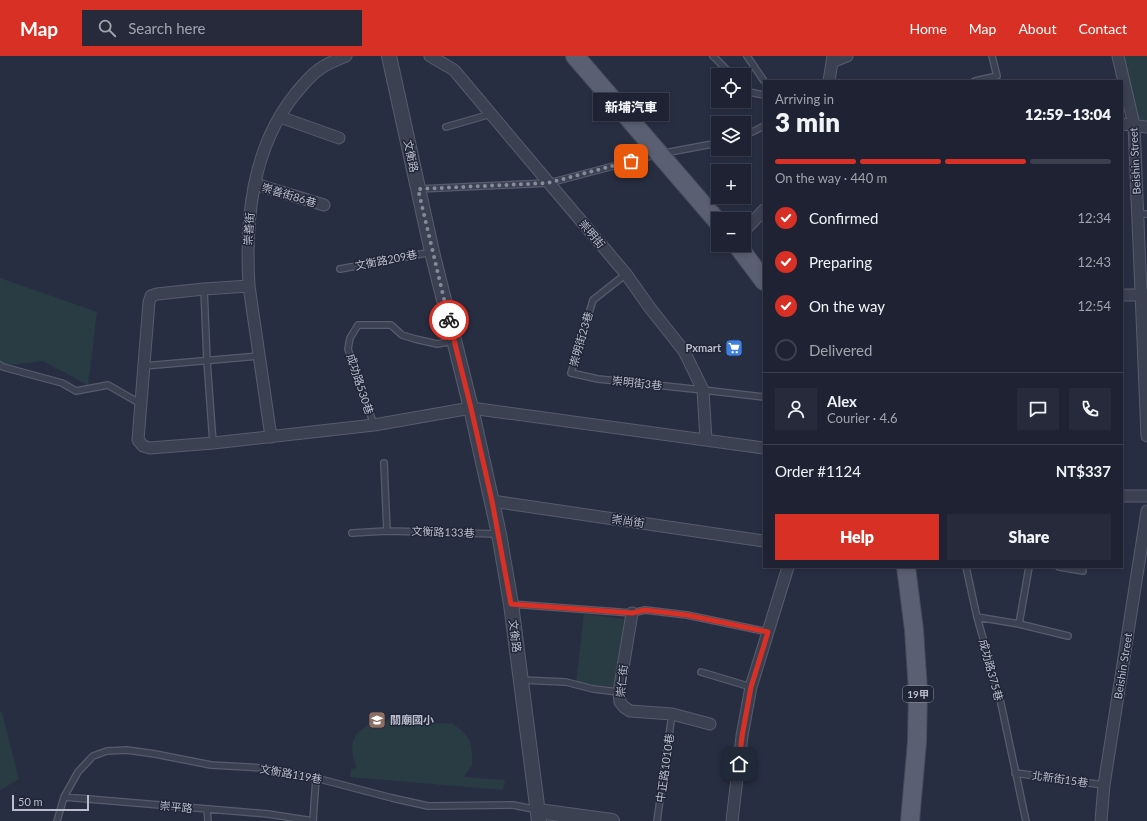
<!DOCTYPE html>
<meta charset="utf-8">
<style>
body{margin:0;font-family:Lato,"Noto Sans TC",sans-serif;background:#262a3a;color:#f1f3f6;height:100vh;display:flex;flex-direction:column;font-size:15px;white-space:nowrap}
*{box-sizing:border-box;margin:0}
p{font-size:13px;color:#a1a4ac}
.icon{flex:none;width:22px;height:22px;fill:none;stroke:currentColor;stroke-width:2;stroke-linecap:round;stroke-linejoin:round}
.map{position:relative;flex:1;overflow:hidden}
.panel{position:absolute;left:763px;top:24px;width:360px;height:488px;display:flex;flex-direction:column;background:#1e2232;border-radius:0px;box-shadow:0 2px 6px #0003,0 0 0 1px #3c3f4d}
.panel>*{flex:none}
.buttons{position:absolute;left:711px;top:12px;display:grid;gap:8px}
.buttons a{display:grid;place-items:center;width:40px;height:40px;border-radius:0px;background:#1e2232;box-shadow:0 2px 6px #0003,0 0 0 1px #3c3f4d;font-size:20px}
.scale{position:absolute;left:12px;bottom:10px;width:77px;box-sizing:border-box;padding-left:4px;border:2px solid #b9bdcc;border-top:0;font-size:11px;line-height:14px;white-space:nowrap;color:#b9bdcc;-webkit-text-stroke:3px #212637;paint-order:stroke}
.pin{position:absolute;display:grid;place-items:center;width:34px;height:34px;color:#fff;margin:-17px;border-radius:8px;box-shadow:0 2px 6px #0006}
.courier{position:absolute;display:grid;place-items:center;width:40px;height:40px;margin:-20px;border:3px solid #d93025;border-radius:50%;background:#fff;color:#222;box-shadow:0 1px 5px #0007}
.bubble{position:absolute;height:28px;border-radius:0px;background:#1e2232;box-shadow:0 2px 6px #0003,0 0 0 1px #3c3f4d;font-size:13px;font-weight:800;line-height:28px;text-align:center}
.headline em{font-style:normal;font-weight:800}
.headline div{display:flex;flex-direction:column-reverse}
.headline{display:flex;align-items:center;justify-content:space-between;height:68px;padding:0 12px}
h1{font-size:26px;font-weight:800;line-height:30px}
.bar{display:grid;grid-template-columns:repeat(4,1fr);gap:6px 4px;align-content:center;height:48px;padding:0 12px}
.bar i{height:5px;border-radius:3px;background:#3c3f4d}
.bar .on{background:#d93025}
.bar p{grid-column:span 4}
.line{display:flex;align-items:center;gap:10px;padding:0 12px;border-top:1px solid #3c3f4d}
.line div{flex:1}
.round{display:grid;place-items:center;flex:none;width:42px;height:42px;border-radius:0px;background:#262a3a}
ol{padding:0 12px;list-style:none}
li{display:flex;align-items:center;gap:12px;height:44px}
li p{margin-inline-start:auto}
li .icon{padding:4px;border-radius:50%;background:#d93025;color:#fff;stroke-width:4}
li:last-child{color:#a1a4ac}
li i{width:22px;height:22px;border:2px solid #3c3f4d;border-radius:50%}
.primary-button{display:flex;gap:8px;margin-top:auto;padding:8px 12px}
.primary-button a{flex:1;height:46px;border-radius:0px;background:#d93025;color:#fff;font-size:16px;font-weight:800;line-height:46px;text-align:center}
.primary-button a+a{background:#262a3a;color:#f1f3f6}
header{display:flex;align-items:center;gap:24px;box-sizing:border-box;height:56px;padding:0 20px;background:#d93025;color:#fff}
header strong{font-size:19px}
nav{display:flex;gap:22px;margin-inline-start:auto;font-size:14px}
.search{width:280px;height:36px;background:#262a3a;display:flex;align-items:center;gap:10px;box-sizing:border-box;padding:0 14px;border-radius:0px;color:#a1a4ac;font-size:15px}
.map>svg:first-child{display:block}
.green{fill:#2a3c43}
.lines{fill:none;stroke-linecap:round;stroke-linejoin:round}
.service-casing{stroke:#575c6c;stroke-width:8}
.minor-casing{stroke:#575c6c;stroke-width:13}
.tertiary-casing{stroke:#575c6c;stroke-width:16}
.primary-casing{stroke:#464a5b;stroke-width:20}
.service{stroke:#3c4152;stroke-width:5.5}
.minor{stroke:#3c4152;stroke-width:11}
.tertiary{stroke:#3c4152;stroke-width:14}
.primary{stroke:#5a6072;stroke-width:18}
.done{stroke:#868b9c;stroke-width:4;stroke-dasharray:0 7.2}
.route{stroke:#d93025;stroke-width:5}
.labels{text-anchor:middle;stroke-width:3;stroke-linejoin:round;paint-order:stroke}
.shield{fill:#212637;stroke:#8b909f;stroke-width:1}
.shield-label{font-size:10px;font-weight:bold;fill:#b9bdcc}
.street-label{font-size:11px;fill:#b9bdcc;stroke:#212637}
.poi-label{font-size:11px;font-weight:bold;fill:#b9bdcc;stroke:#212637;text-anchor:end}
</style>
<header>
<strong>Map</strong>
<div class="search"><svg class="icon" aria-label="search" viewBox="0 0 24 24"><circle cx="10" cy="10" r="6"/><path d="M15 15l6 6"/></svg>Search here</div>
<nav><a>Home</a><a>Map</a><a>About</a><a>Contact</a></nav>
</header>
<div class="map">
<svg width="1147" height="765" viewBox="0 0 1147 765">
<rect width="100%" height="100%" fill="#282e42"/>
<path class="green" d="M1120,0H1147V65L1138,63Z
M0,222L97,256L88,329L43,305L0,310Z
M584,558L624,563L616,631L576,627Z
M0,656L2,657L19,723L0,734Z
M380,664L453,668L463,676L470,685L472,698V709L464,721L505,724L503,734L350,721L351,713L357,712C346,685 354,674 380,664Z"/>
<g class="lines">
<defs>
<path id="service" d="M713,0L732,19
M747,0L764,25
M975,25L997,20L992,0
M744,31L749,36L764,39
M446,71L491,58
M744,80L764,70
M418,133L549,127L659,98L718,87
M1137,158H1147
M340,213L432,196
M626,218L593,244L571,317L598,323L703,334L764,341
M204,233L207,305L213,387
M0,309L3,311L62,327L76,335L108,329L141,348
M144,310L259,300
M374,369L348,293L350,282L358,269H391L402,279L415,283L437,288L454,285
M384,407L387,475
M352,477L387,475L498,478
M966,511L977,561L1000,643L1026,765
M1059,511L1083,515
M511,548L632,557L645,554L687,559L768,576
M977,561L1019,568L1068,580
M1019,568L1029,511
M701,616L751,631
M521,624L566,626L593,633L619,636
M1015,717L1104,729
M64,741L268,758L313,765
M207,753L208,765
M57,765L64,741L78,716L93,700L107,695L127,694L155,698L211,709L263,712L316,722L392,742L428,750L513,749L538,754
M313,765L316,722
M657,765L672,658"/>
<path id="minor" d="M430,0L454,14L549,127L626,218L650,252L684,295L703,334L706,384
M1118,0L1134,69L1147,380
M832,6L847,0
M829,25L833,0
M280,61L339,82
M1122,68L1147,71
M255,128L324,149
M744,175L764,154
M249,230L204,233L157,238L151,240L149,246L138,384L143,390L150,392L213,387L374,369L471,352L764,392
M1122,239H1147
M271,381L249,230C245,163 252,91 296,37C302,30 309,21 317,15C325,8 337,4 346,0
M1122,440H1147
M492,445L764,485
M632,557L619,636L620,646L624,651L630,655L672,658L710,668
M732,765L742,680L751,631L788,511
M1101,765L1104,729L1147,455"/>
<path id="tertiary" d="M389,0L432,196L471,352L499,478L511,548L539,765
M538,755L612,765"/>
<path id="primary" d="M575,0L718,166
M737,189L764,225
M906,511L914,574L918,635L917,686L910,765"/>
</defs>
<use href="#service" class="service-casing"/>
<use href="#minor" class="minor-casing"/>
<use href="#tertiary" class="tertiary-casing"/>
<use href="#primary" class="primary-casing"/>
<use href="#service" class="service"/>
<use href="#minor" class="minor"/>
<use href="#tertiary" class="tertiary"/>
<use href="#primary" class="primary"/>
</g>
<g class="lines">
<path class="done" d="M449,264L418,133L548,127L631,105"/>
<path class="route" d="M449,264L471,352L492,445L511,548L632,557L645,554L687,559L768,576L751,631L742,680L739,708"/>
</g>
<defs>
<symbol id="supermarket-square" viewBox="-11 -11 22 22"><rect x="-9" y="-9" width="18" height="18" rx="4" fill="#3f7fe0" stroke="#212637"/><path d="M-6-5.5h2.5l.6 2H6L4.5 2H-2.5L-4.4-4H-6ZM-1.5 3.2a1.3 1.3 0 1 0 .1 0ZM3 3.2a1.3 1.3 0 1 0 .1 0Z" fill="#fff"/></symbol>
<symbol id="school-square" viewBox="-11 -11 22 22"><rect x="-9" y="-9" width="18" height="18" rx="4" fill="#8d6e63" stroke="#212637"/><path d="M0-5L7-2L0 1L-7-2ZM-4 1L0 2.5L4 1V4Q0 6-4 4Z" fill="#fff"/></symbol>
</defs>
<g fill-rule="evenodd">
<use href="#supermarket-square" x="724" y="282" width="20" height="20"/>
<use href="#school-square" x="367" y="654" width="20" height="20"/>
</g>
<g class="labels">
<rect class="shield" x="903" y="630" width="30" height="16" rx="3"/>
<g class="shield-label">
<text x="918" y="642">19甲</text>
</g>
<g class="street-label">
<text transform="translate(411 100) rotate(78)" y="4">文衡路</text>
<text transform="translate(1135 105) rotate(-93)" y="4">Beishin Street</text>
<text transform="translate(289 139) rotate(17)" y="4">崇善街86巷</text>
<text transform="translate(249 173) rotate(-86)" y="4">崇善街</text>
<text transform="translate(592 178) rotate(50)" y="4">崇明街</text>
<text transform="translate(386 204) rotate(-11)" y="4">文衡路209巷</text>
<text transform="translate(581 283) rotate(-74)" y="4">崇明街23巷</text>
<text transform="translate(637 327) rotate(6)" y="4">崇明街3巷</text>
<text transform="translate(360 328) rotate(72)" y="4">成功路530巷</text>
<text transform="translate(628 465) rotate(8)" y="4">崇尚街</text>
<text transform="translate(443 476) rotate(2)" y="4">文衡路133巷</text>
<text transform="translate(515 580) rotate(83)" y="4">文衡路</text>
<text transform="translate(1123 610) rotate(-81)" y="4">Beishin Street</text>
<text transform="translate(991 614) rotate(75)" y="4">成功路375巷</text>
<text transform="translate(622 625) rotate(-84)" y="4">崇仁街</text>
<text transform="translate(665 712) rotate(-82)" y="4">中正路1010巷</text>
<text transform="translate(291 718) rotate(10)" y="4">文衡路119巷</text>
<text transform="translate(1060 723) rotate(8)" y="4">北新街15巷</text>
<text transform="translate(176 751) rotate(5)" y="4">崇平路</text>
</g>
<g class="poi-label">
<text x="721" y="296">Pxmart</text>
<text x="390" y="668" text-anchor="start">關廟國小</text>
</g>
</g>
</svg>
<div class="buttons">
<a><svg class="icon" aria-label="locate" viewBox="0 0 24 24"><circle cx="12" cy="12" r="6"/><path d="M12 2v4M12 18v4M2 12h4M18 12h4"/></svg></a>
<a><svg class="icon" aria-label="layers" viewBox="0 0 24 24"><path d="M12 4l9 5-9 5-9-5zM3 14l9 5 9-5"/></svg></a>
<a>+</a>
<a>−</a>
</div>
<div class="scale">50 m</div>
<div class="pin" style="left:631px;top:105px;background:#ea580c"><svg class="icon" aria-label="bag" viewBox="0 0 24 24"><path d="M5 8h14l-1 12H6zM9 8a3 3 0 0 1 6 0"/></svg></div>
<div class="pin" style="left:739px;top:708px;background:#1f2937"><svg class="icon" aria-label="home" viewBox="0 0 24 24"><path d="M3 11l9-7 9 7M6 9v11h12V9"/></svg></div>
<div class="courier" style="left:449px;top:264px"><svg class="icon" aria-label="bike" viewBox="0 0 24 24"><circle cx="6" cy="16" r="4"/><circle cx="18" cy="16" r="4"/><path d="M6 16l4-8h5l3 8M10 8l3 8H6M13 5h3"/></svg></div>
<div class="bubble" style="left:593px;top:37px;width:76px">新埔汽車</div>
<section class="panel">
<div class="headline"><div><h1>3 min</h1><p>Arriving in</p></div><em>12:59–13:04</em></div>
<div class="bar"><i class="on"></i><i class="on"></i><i class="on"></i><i></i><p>On the way · 440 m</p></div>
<ol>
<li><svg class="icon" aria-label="check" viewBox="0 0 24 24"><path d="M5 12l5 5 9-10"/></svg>Confirmed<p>12:34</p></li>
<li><svg class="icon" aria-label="check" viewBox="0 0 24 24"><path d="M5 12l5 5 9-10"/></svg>Preparing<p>12:43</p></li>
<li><svg class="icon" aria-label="check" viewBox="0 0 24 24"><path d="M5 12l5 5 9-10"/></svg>On the way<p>12:54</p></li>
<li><i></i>Delivered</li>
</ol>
<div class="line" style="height:72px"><a class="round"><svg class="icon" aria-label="person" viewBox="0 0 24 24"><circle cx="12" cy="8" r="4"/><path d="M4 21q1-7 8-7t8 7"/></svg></a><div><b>Alex</b><p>Courier · 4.6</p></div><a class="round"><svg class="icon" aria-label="chat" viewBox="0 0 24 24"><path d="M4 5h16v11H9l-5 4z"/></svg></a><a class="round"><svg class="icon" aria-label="phone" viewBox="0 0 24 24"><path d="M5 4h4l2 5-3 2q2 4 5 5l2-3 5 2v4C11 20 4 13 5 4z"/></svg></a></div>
<div class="line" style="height:52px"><div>Order #1124</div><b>NT$337</b></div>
<div class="primary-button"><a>Help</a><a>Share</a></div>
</section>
</div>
